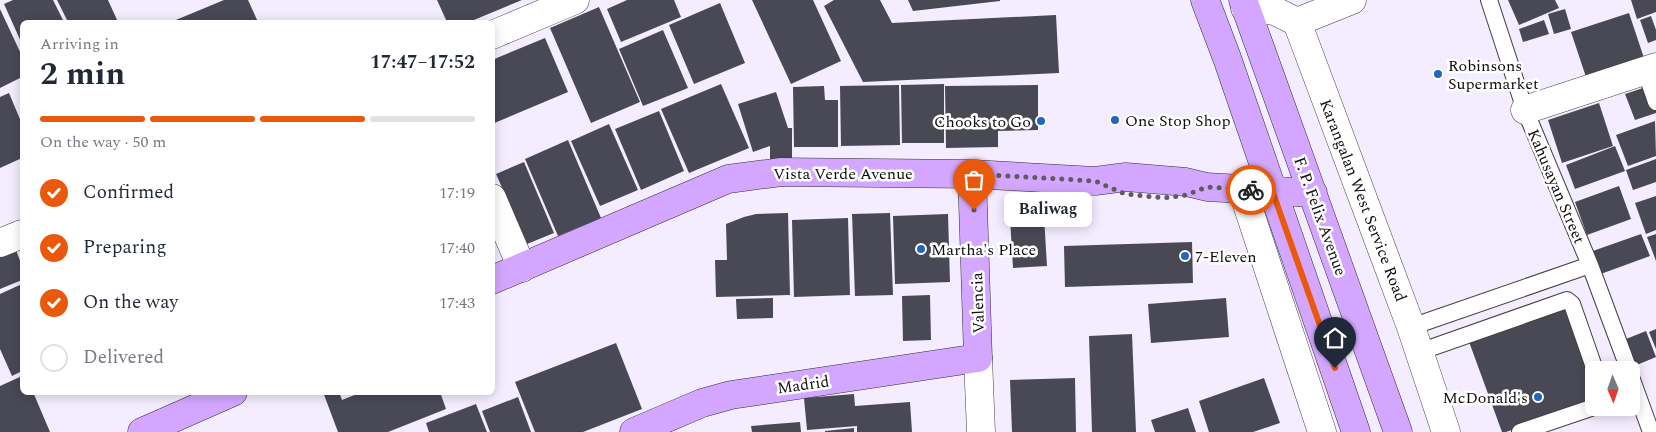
<!DOCTYPE html>
<meta charset="utf-8">
<style>
body{margin:0;font-family:Spectral,serif;background:#f2f2f3;color:#1f2937;height:100vh;display:flex;flex-direction:column;font-size:19px;white-space:nowrap}
*{box-sizing:border-box;margin:0}
p{font-size:16px;color:#747a83}
.icon{flex:none;width:28px;height:28px;fill:none;stroke:currentColor;stroke-width:2;stroke-linecap:round;stroke-linejoin:round}
.map{position:relative;flex:1;overflow:hidden}
.panel{position:absolute;left:20px;top:20px;width:475px;height:375px;display:flex;flex-direction:column;background:#fff;border-radius:8px;box-shadow:0 2px 12px #0003}
.panel>*{flex:none}
.needle{width:32px;rotate:178deg}
.tools{position:absolute;left:1585px;top:361px;display:grid;gap:10px}
.tools a{display:grid;place-items:center;width:55px;height:55px;border-radius:8px;background:#fff;box-shadow:0 2px 12px #0003;font-size:25px}
.pin{position:absolute;display:grid;place-items:center;width:42px;height:42px;color:#fff;margin:-51px -21px;border-radius:50% 50% 50% 0;rotate:-45deg;box-shadow:0 0 5px #0007}
.pin .icon{rotate:45deg}
.courier{position:absolute;display:grid;place-items:center;width:50px;height:50px;margin:-25px;border:4px solid #ea580c;border-radius:50%;background:#fff;color:#222;box-shadow:0 1px 6px #0007}
.bubble{position:absolute;height:35px;border-radius:8px;background:#fff;box-shadow:0 2px 12px #0003;font-size:16px;font-weight:700;line-height:35px;text-align:center}
.summary em{font-style:normal;font-weight:700}
.summary div{display:flex;flex-direction:column-reverse}
.summary{display:flex;align-items:center;justify-content:space-between;height:85px;padding:0 20px}
h1{font-size:32px;font-weight:700;line-height:38px}
.bar{display:grid;grid-template-columns:repeat(4,1fr);gap:8px 5px;align-content:center;height:60px;padding:0 20px}
.bar i{height:6px;border-radius:4px;background:#e0e1e3}
.bar .current{background:#ea580c}
.bar p{grid-column:span 4}
ol{padding:0 20px;list-style:none}
li{display:flex;align-items:center;gap:15px;height:55px}
li p{margin-inline-start:auto}
li .icon{padding:5px;border-radius:50%;background:#ea580c;color:#fff;stroke-width:4}
li:last-child{color:#747a83}
li i{width:28px;height:28px;border:2px solid #e0e1e3;border-radius:50%}
.map>svg:first-child{display:block}
.building{fill:#494956}
.lines{fill:none;stroke-linecap:round;stroke-linejoin:round}
.lane-casing{stroke:#404040;stroke-width:18}
.street-casing{stroke:#404040;stroke-width:29}
.secondary-casing{stroke:#2f2f2f;stroke-width:29}
.lane{stroke:#fff;stroke-width:16}
.street{stroke:#fff;stroke-width:28}
.secondary{stroke:#d3a7ff;stroke-width:28}
.done{stroke:#5e5b62;stroke-width:5;stroke-dasharray:0 9}
.route{stroke:#ea580c;stroke-width:6}
.poi-dot{fill:#2266bf;stroke:#fff;stroke-width:2}
.labels{text-anchor:middle;stroke-width:5;stroke-linejoin:round;paint-order:stroke}
.poi-label{font-size:16px;fill:#0d0d0d;stroke:#fff;text-anchor:start}
.street-label{font-size:16px;fill:#0d0d0d;stroke:#fff}
</style>
<div class="map">
<svg width="1656" height="432" viewBox="0 0 1656 432">
<rect width="100%" height="100%" fill="#f4ecff"/>
<path class="building" d="M13,0H53L64,22H22V44L4,4Z
M57,0H108L118,22H68Z
M224,0H248L258,22H171Z
M437,0H522L469,22H447Z
M627,0H674L681,17L621,42L607,9Z
M752,0H813L841,61L791,84Z
M834,0H880L892,23L1056,15L1059,73L863,82L824,6Z
M908,0H1000V1L913,11Z
M1508,0H1555L1559,8L1519,25Z
M1631,0H1656V12L1637,19Z
M720,3L745,63L694,84L669,25Z
M599,7L640,102L591,123L550,28Z
M0,9L22,56V77L0,88Z
M1565,9L1571,29L1554,34L1548,14Z
M1629,13L1646,64L1588,83L1571,32Z
M1651,16L1656,30V40L1648,43L1640,20Z
M1544,20L1549,34L1523,42L1519,29Z
M663,30L688,88L643,106L619,49Z
M545,38L568,92L492,124V60Z
M721,84L749,148L689,173L661,109Z
M944,84V143H902L901,85Z
M899,85L900,145L841,146L840,86Z
M1038,85V130L998,131V147L946,148L945,86Z
M824,86L825,100H838V147H794L793,87Z
M1649,86L1656,106V113L1635,120L1625,94Z
M776,92L788,128H792V160H770V146L753,152L738,104Z
M9,93L22,124V158L0,168V97Z
M1599,103L1613,146L1562,163L1548,120Z
M659,111L684,171L641,190L615,129Z
M1655,121L1656,156L1628,166L1616,135Z
M609,124L638,190L600,206L571,141Z
M568,140L601,218L558,236L525,159Z
M1615,146L1625,171L1575,189L1566,165Z
M1656,159V182L1633,190L1626,170Z
M524,162L554,233L527,244L496,174Z
M1619,186L1631,219L1587,235L1575,202Z
M1656,196V230L1646,234L1635,203Z
M788,213L790,295L716,297L715,260H727L726,224L744,217L756,214Z
M890,213L893,295L855,296L852,214Z
M948,214L950,282L895,284L893,216Z
M1044,216L1047,266L1013,268L1010,218Z
M848,218L850,295L794,297L792,220Z
M1641,234L1650,256L1598,275L1590,252Z
M1656,234V261L1647,237Z
M1192,242L1193,283L1065,287L1064,246Z
M16,250L22,266V280L0,289V257Z
M22,284V371L12,376L0,349V294Z
M930,295L931,340L903,341L902,296Z
M773,298V318L737,319L736,299Z
M1226,298L1229,337L1151,343L1148,304Z
M1566,305L1594,382V401L1506,432H1502L1468,339Z
M1656,329V349L1649,332Z
M1646,331L1656,357L1632,367L1621,341Z
M1132,334L1136,432H1092L1089,336Z
M616,343L642,409L583,432H535L515,382Z
M22,376V392H33L50,432H0V386Z
M1075,378L1076,432H1012L1010,380Z
M1264,378L1280,423L1253,432H1209L1199,401Z
M323,392H339L342,400L362,392H440L446,409L388,432H338Z
M854,394L855,406L910,402L912,432H857V426L807,430L804,398Z
M518,397L531,432H490L482,411Z
M476,404L487,432H429L426,423Z
M1188,408L1196,432H1155L1151,420Z
M800,422L801,432H752L751,426Z
M854,428V432H825V431Z"/>
<g class="lines">
<defs>
<path id="lane" d="M1489,0L1525,110L1590,265L1629,370
M1645,70L1656,102
M1411,327L1590,265
M1419,352L1567,300L1572,304L1595,370
M1631,377L1651,432
M1520,432L1594,407"/>
<path id="street" d="M1245,8L1275,11L1297,22L1411,327L1446,432
M1297,22L1352,0
M492,35L575,0
M1525,110L1656,67
M1242,189L1322,432
M492,198L522,268
M0,243L22,234
M978,358L981,432"/>
<path id="secondary" d="M1205,0L1227,58L1356,432
M1243,0L1398,432
M492,280L728,179L781,172L972,174L1095,181L1126,177L1186,182L1207,187L1313,193
M142,432L233,392
M634,432L702,403L731,395L978,358L972,174"/>
</defs>
<use href="#lane" class="lane-casing"/>
<use href="#street" class="street-casing"/>
<use href="#secondary" class="secondary-casing"/>
<use href="#lane" class="lane"/>
<use href="#street" class="street"/>
<use href="#secondary" class="secondary"/>
</g>
<g class="lines">
<path class="done" d="M974,210L972,174L1095,181L1125,194L1164,198L1186,195L1207,187L1251,190"/>
<path class="route" d="M1251,190H1272L1335,368"/>
</g>
<g class="poi-dot">
<circle cx="1438" cy="74" r="5"/>
<circle cx="1115" cy="120" r="5"/>
<circle cx="1041" cy="121" r="5"/>
<circle cx="921" cy="249" r="5"/>
<circle cx="1185" cy="256" r="5"/>
<circle cx="1538" cy="397" r="5"/>
</g>
<g class="labels">
<g class="poi-label">
<text x="1448" y="71">Robinsons<tspan x="1448" dy="18">Supermarket</tspan></text>
<text x="1125" y="126">One Stop Shop</text>
<text x="1031" y="127" text-anchor="end">Chooks to Go</text>
<text x="931" y="255">Martha's Place</text>
<text x="1195" y="262">7-Eleven</text>
<text x="1528" y="403" text-anchor="end">McDonald's</text>
</g>
<g class="street-label">
<text x="843" y="179">Vista Verde Avenue</text>
<text transform="translate(1557 186) rotate(67)" y="6">Kahusayan Street</text>
<text transform="translate(1364 200) rotate(69)" y="6">Karangalan West Service Road</text>
<text transform="translate(1321 216) rotate(70)" y="6">F. P. Felix Avenue</text>
<text transform="translate(977 303) rotate(-92)" y="6">Valencia</text>
<text transform="translate(803 384) rotate(-8)" y="6">Madrid</text>
</g>
</g>
</svg>
<div class="tools">
<a><svg class="needle" viewBox="-14 -14 28 28"><path d="M0-13l5 13h-10z" fill="#e53935"/><path d="M0 13l5-13h-10z" fill="#747a83"/></svg></a>
</div>
<div class="pin" style="left:974px;top:210px;background:#ea580c"><svg class="icon" aria-label="bag" viewBox="0 0 24 24"><path d="M5 8h14l-1 12H6zM9 8a3 3 0 0 1 6 0"/></svg></div>
<div class="pin" style="left:1335px;top:368px;background:#1f2937"><svg class="icon" aria-label="home" viewBox="0 0 24 24"><path d="M3 11l9-7 9 7M6 9v11h12V9"/></svg></div>
<div class="courier" style="left:1251px;top:190px"><svg class="icon" aria-label="bike" viewBox="0 0 24 24"><circle cx="6" cy="16" r="4"/><circle cx="18" cy="16" r="4"/><path d="M6 16l4-8h5l3 8M10 8l3 8H6M13 5h3"/></svg></div>
<div class="bubble" style="left:1004px;top:192px;width:88px">Baliwag</div>
<section class="panel">
<div class="summary"><div><h1>2 min</h1><p>Arriving in</p></div><em>17:47–17:52</em></div>
<div class="bar"><i class="current"></i><i class="current"></i><i class="current"></i><i></i><p>On the way · 50 m</p></div>
<ol>
<li><svg class="icon" aria-label="check" viewBox="0 0 24 24"><path d="M5 12l5 5 9-10"/></svg>Confirmed<p>17:19</p></li>
<li><svg class="icon" aria-label="check" viewBox="0 0 24 24"><path d="M5 12l5 5 9-10"/></svg>Preparing<p>17:40</p></li>
<li><svg class="icon" aria-label="check" viewBox="0 0 24 24"><path d="M5 12l5 5 9-10"/></svg>On the way<p>17:43</p></li>
<li><i></i>Delivered</li>
</ol>
</section>
</div>
